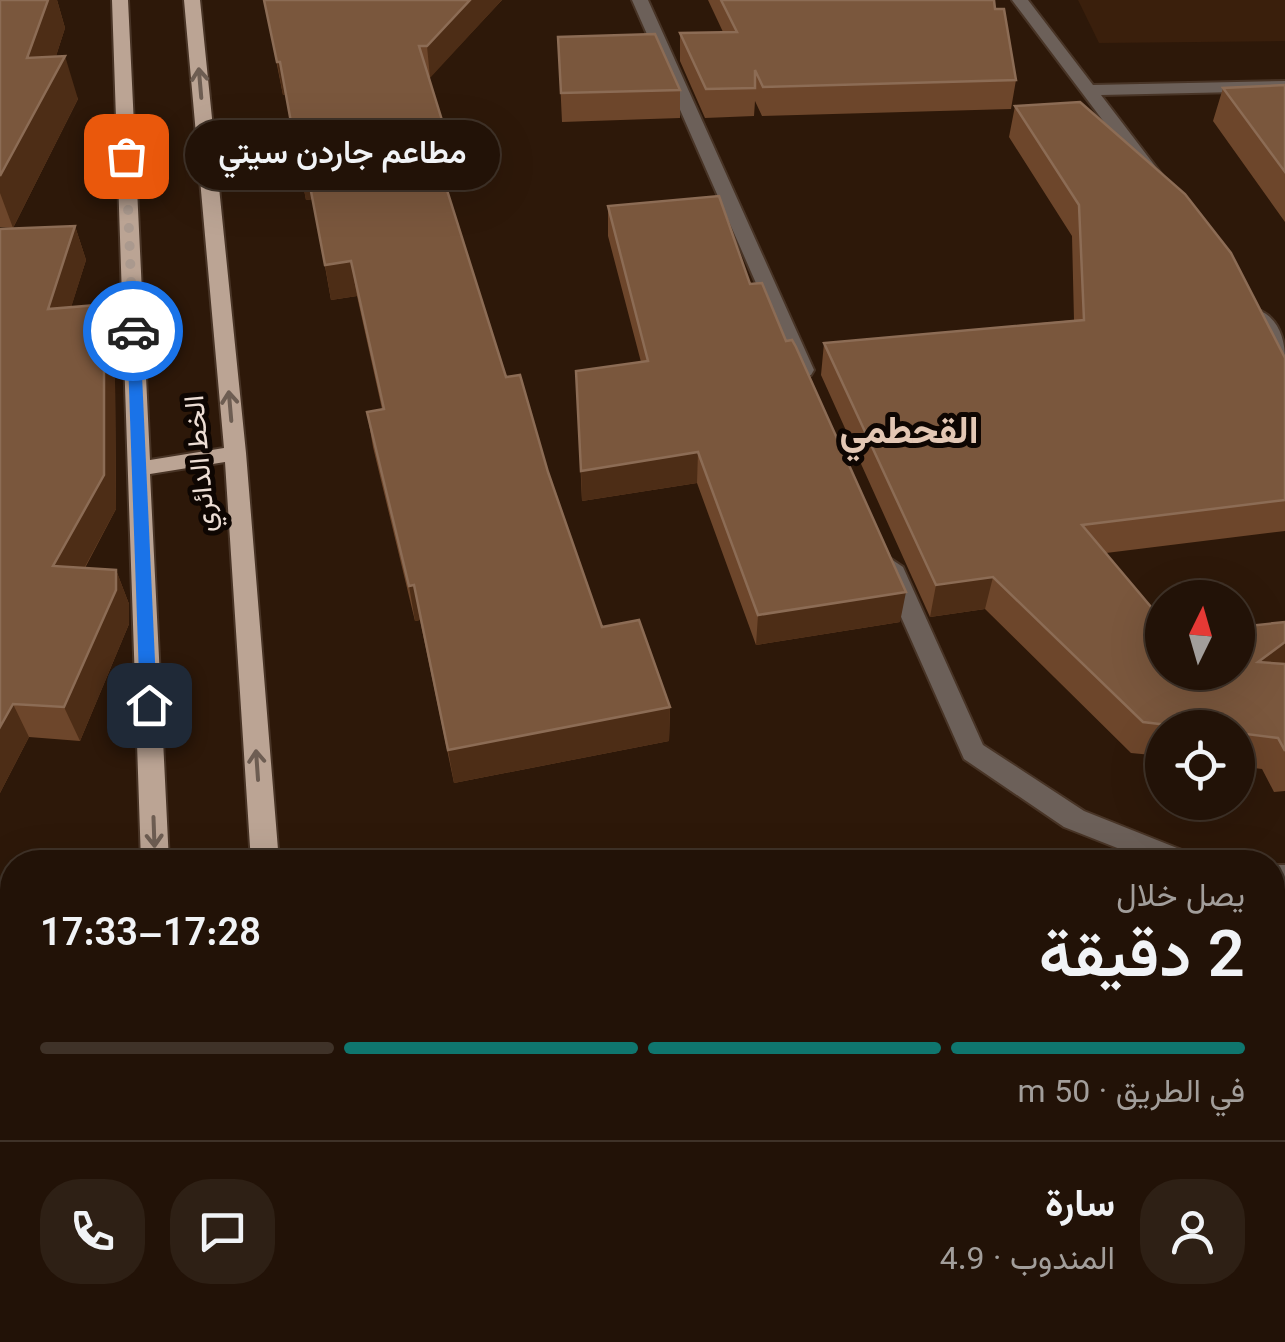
<!DOCTYPE html>
<html lang="ar">
<meta charset="utf-8">
<style>
body{margin:0;font-family:Georgia,Vazirmatn,serif;background:#2e2015;color:#f1f3f6;direction:rtl;height:100vh;display:flex;flex-direction:column;font-size:38px;white-space:nowrap}
*{box-sizing:border-box;margin:0}
p{font-size:32px;color:#a29e9b}
.icon{flex:none;width:55px;height:55px;fill:none;stroke:currentColor;stroke-width:2;stroke-linecap:round;stroke-linejoin:round}
.map{position:relative;flex:1;overflow:hidden;direction:ltr}
.side{position:absolute;left:0px;top:850px;width:1285px;height:492px;display:flex;flex-direction:column;background:#221207;border-radius:40px 40px 0 0;box-shadow:0 10px 40px #0002,0 0 0 2px #3f3228;direction:rtl}
.side>*{flex:none}
.needle{width:65px;rotate:5deg}
.fabs{position:absolute;left:1145px;top:580px;display:grid;gap:20px}
.fabs a{display:grid;place-items:center;width:110px;height:110px;border-radius:50%;background:#221207;box-shadow:0 10px 40px #0002,0 0 0 2px #3f3228;font-size:50px}
.pin{position:absolute;display:grid;place-items:center;width:85px;height:85px;color:#fff;margin:-42px;border-radius:20px;box-shadow:0 5px 15px #0006}
.courier{position:absolute;display:grid;place-items:center;width:100px;height:100px;margin:-50px;border:8px solid #1a73e8;border-radius:50%;background:#fff;color:#222;box-shadow:0 2px 12px #0007}
.bubble{position:absolute;height:70px;border-radius:35px;background:#221207;box-shadow:0 10px 40px #0002,0 0 0 2px #3f3228;font-size:32px;font-weight:600;line-height:70px;text-align:center;direction:rtl}
.overview em{font-style:normal;font-weight:600}
.overview div{display:flex;flex-direction:column-reverse}
.overview{display:flex;align-items:center;justify-content:space-between;height:170px;padding:0 40px}
h1{font-size:65px;font-weight:600;line-height:75px}
.bar{display:grid;grid-template-columns:repeat(4,1fr);gap:15px 10px;align-content:center;height:120px;padding:0 40px}
.bar i{height:12px;border-radius:8px;background:#3f3228}
.bar .active{background:#0f766e}
.bar p{grid-column:span 4}
.line{display:flex;align-items:center;gap:25px;padding:0 40px;border-top:2px solid #3f3228}
.line div{flex:1}
.round{display:grid;place-items:center;flex:none;width:105px;height:105px;border-radius:40px;background:#2e2015}
.map>svg:first-child{display:block}
.built{fill:#3a1f0c}
.lines{fill:none;stroke-linecap:round;stroke-linejoin:round}
.minor-casing{stroke:#483426;stroke-width:4}
.major-casing{stroke:#483426;stroke-width:4}
.minor{fill:#6c6059;fill-rule:evenodd}
.major{fill:#bba494;fill-rule:evenodd}
.wall{fill:#6d462b}
.shaded-wall{fill:#4d2d16}
.building{fill:#7a573d;stroke:#8c6c55;stroke-width:2.5}
.oneway{stroke:#6d5d52}
.route{fill:#1a73e8}
.done{stroke:#aa998e;stroke-width:10;stroke-dasharray:0 18}
.labels{text-anchor:middle;stroke-width:10;stroke-linejoin:round;paint-order:stroke}
.street-label{font-size:28px;fill:#edded5;stroke:#0e0602}
.district-label{font-size:38px;font-weight:bold;fill:#e3c7b4;stroke:#0e0602}
</style>
<div class="map">
<svg width="1285" height="1342" viewBox="0 0 1285 1342">
<rect width="100%" height="100%" fill="#2d1809"/>
<path class="built" d="M1078,0H1285V41L1099,43Z"/>
<g class="lines">
<defs>
<path id="minor" d="M632,0H648L814,370L811,375L804,376L794,370Z
M1012,0H1028L1093,85L1285,81V91L1101,95L1162,175L1159,179H1147Z
M1258,310C1278,317 1285,339 1285,358L1278,356L1248,316Z
M891,559L903,567L983,745L1084,811L1192,854L1196,862H1153L1064,827L964,759L879,567Z
M1272,865H1285V889H1272Z
M0,885L12,887V911L0,909Z"/>
<path id="major" d="M112,0H128L150,460L224,448L184,0H200L246,453L279,862H251L225,462L150,474L169,862H141Z
M145,1330H179V1342H145Z
M282,1330H316L317,1342H283Z"/>
</defs>
<use href="#minor" class="minor-casing"/>
<use href="#major" class="major-casing"/>
<use href="#minor" class="minor"/>
<use href="#major" class="major"/>
</g>
<path class="wall" d="M0,0H57L65,28L56,56L78,99L13,228L0,227Z
M264,0H502L429,78L453,180L444,181L506,377L548,472L602,627L670,707L669,741L454,783L420,620L415,621L373,447L367,412L382,409L357,296L331,300L313,199L306,200L286,94L283,95Z
M708,0H994L995,9L1016,80L1011,109L762,116L755,101L754,116L705,118L680,61V33L723,32Z
M558,37L680,90V118L562,122Z
M1285,85V222L1213,121L1223,88Z
M1015,106L1285,358V531L1106,553L1162,672L1285,622V791L1274,792L1262,769L1238,766V728H1162V756L1131,753L985,609L930,617L821,375L824,343L1074,320L1072,236L1009,137Z
M608,206L750,284L900,622L756,645L697,483L582,501L576,371L641,362L608,236Z
M75,226L86,260L71,307L109,339L106,354L115,380L116,509L85,568L116,570L129,604V624L80,741L29,737L0,793V229Z
M0,995L12,996V1264L0,1265Z
M1034,1330H1232L1256,1342H1029Z"/>
<path class="shaded-wall" d="M48,0H57L65,28L43,97L65,56L78,99L13,228L0,193V176L27,58Z
M470,0H502L430,78L427,46Z
M277,62H280L286,94L283,95Z
M450,146L453,180L437,182L434,149Z
M306,165L313,199L306,200L299,166Z
M75,226L86,260L60,343L48,309Z
M351,261L357,296L331,300L325,265Z
M98,305L109,339L106,354L115,380L116,509L67,600L53,566Z
M698,452L697,483L582,501L581,471Z
M116,570L129,604V624L80,741L64,707Z
M993,577L985,609L930,617L936,585Z
M414,585L420,620L415,621L409,586Z
M906,592L900,622L756,645L758,615Z
M1285,642V663L1243,693L1258,662Z
M13,704L29,737L0,793V727Z
M670,707L669,741L454,783L448,750Z"/>
<path class="building" d="M0,0H48L27,58L65,56L0,176Z
M264,0H470L427,46H419L450,146L434,149L506,377L520,375L548,472L602,627L639,620L670,707L448,750L414,585L409,586L367,412L384,409L351,261L325,265L306,165L299,166L280,62H277Z
M721,0H994L995,9H1004L1016,80L763,87L755,70V88L706,89L680,33L737,32Z
M655,34L680,90L561,93L558,37Z
M1285,85V172L1223,88Z
M1080,102L1185,194L1231,253L1285,358V500L1082,525L1162,620V672H1238V627L1285,622V642L1258,662L1285,664V751L1278,738L1238,733V728H1193L1143,722L993,577L936,585L824,343L1084,320L1079,205L1015,106Z
M719,196L750,284L762,283L786,341L792,340L796,347L906,592L758,615L698,452L581,471L576,371L648,361L608,206Z
M75,226L48,309L98,305L90,347L104,345V475L53,566L116,570V590L64,707L13,704L0,727V229Z
M1272,944L1285,950V1108L1272,1148Z
M0,995L12,996V1238H0Z
M0,1313L12,1319V1330H36L61,1342H0Z
M456,1330H689L692,1342H457Z
M1041,1330H1232L1256,1342H1036Z"/>
<defs><path id="oneway-shaft" d="M-6 0H5M1.5-3L5.5 0L1.5 3" fill="none" stroke-width="1.6" stroke-linecap="round" stroke-linejoin="round" transform="scale(2.5)"/></defs>
<g class="oneway">
<use href="#oneway-shaft" transform="translate(200 83) rotate(-95)"/>
<use href="#oneway-shaft" transform="translate(230 406) rotate(-95)"/>
<use href="#oneway-shaft" transform="translate(257 765) rotate(-94)"/>
<use href="#oneway-shaft" transform="translate(154 832) rotate(88)"/>
</g>
<path class="route" d="M133,327L140,331L157,705L149,711L140,705L127,331Z"/>
<g class="lines">
<path class="done" d="M126,156L133,331"/>
</g>
<g class="labels">
<g class="street-label">
<text transform="translate(199 464) rotate(-95)" y="10">الخط الدائري</text>
</g>
<g class="district-label">
<text x="909" y="443">القحطمي</text>
</g>
</g>
</svg>
<div class="fabs">
<a><svg class="needle" viewBox="-14 -14 28 28"><path d="M0-13l5 13h-10z" fill="#e53935"/><path d="M0 13l5-13h-10z" fill="#a29e9b"/></svg></a>
<a><svg class="icon" aria-label="locate" viewBox="0 0 24 24"><circle cx="12" cy="12" r="6"/><path d="M12 2v4M12 18v4M2 12h4M18 12h4"/></svg></a>
</div>
<div class="pin" style="left:126px;top:156px;background:#ea580c"><svg class="icon" aria-label="bag" viewBox="0 0 24 24"><path d="M5 8h14l-1 12H6zM9 8a3 3 0 0 1 6 0"/></svg></div>
<div class="pin" style="left:149px;top:705px;background:#1f2937"><svg class="icon" aria-label="home" viewBox="0 0 24 24"><path d="M3 11l9-7 9 7M6 9v11h12V9"/></svg></div>
<div class="courier" style="left:133px;top:331px"><svg class="icon" aria-label="car" viewBox="0 0 24 24"><path d="M5 17H2v-5l4-1 3-4h7l3 4 3 1v5h-3M9 17h6M6 11h13"/><circle cx="7" cy="17" r="2"/><circle cx="17" cy="17" r="2"/></svg></div>
<div class="bubble" style="left:185px;top:120px;width:315px">مطاعم جاردن سيتي</div>
<section class="side">
<div class="overview"><div><h1>2 دقيقة</h1><p>يصل خلال</p></div><em>17:28–17:33</em></div>
<div class="bar"><i class="active"></i><i class="active"></i><i class="active"></i><i></i><p>في الطريق · 50 m</p></div>
<div class="line" style="height:180px"><a class="round"><svg class="icon" aria-label="person" viewBox="0 0 24 24"><circle cx="12" cy="8" r="4"/><path d="M4 21q1-7 8-7t8 7"/></svg></a><div><b>سارة</b><p>المندوب · 4.9</p></div><a class="round"><svg class="icon" aria-label="chat" viewBox="0 0 24 24"><path d="M4 5h16v11H9l-5 4z"/></svg></a><a class="round"><svg class="icon" aria-label="phone" viewBox="0 0 24 24"><path d="M5 4h4l2 5-3 2q2 4 5 5l2-3 5 2v4C11 20 4 13 5 4z"/></svg></a></div>
</section>
</div>
